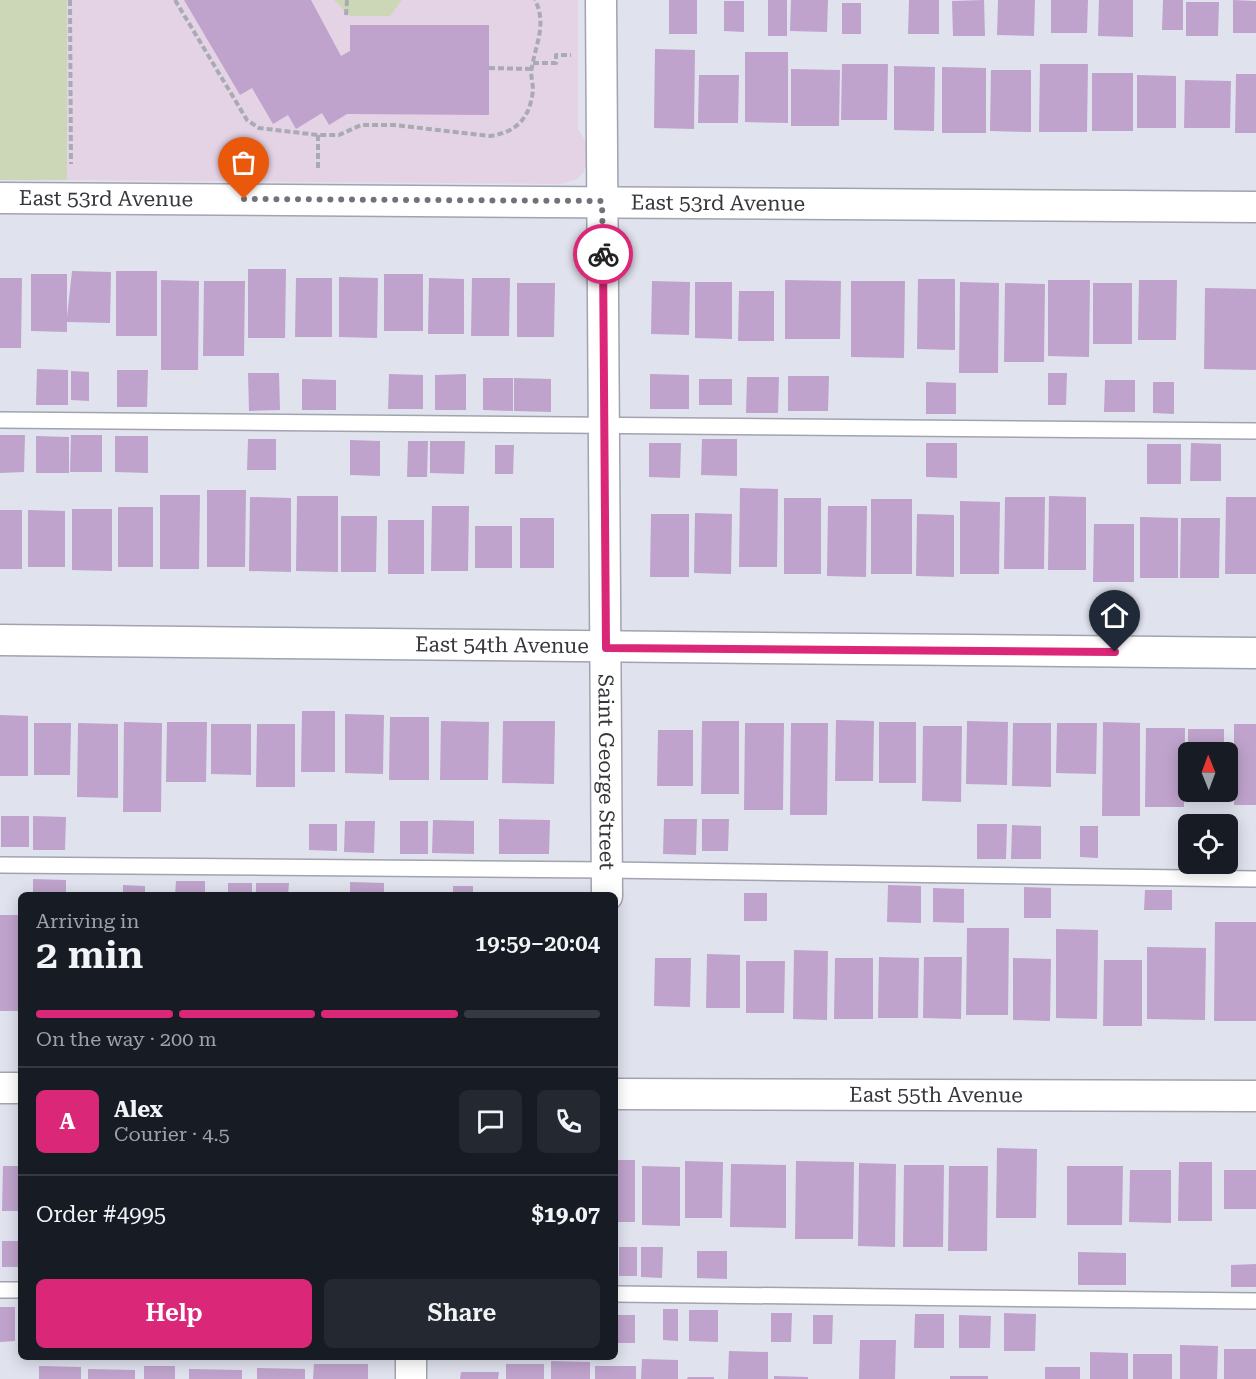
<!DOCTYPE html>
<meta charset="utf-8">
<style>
body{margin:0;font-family:"Roboto Serif",serif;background:#242831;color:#f1f3f6;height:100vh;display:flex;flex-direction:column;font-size:22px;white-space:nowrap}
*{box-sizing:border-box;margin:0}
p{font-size:20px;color:#9ea1a6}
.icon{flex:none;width:33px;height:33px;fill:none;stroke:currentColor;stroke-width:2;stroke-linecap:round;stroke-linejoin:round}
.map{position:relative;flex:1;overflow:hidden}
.side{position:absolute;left:18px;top:892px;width:600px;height:468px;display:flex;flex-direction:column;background:#171b24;border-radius:9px;box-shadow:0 3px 15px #0003}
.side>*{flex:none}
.needle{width:39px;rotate:359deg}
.controls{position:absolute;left:1178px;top:742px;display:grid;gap:12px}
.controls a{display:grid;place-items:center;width:60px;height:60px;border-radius:9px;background:#171b24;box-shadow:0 3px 15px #0003;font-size:30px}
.pin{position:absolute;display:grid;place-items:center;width:51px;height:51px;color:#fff;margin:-62px -26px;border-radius:50% 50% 50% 0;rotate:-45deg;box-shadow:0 0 6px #0007}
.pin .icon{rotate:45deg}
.courier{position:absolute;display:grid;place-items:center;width:60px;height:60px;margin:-30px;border:4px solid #db2777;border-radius:50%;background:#fff;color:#222;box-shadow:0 2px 8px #0007}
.summary em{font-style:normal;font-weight:600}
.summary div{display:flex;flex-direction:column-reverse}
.summary{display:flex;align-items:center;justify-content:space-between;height:102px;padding:0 18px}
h1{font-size:39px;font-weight:600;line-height:45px}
.bar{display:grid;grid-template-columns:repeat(4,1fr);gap:9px 6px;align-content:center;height:72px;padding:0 18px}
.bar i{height:8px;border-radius:4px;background:#363941}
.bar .selected{background:#db2777}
.bar p{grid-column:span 4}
.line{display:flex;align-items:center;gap:15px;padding:0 18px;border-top:2px solid #363941}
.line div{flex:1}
.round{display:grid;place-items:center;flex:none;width:63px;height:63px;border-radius:9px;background:#242831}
.button{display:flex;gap:12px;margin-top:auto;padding:12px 18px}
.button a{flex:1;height:69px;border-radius:9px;background:#db2777;color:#fff;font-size:24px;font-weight:600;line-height:69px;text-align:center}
.button a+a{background:#242831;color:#f1f3f6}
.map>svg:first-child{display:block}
.education{fill:#e4d3e5}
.green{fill:#cbd7b6}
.building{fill:#bfa3cc}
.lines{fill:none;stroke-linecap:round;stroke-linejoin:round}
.lane-casing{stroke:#a1a3ae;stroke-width:18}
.street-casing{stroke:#a1a3ae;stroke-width:33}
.path{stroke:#a9abb4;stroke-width:4;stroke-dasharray:6 3;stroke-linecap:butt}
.lane{stroke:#fff;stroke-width:15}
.street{stroke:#fff;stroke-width:30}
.done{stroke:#71727a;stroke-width:6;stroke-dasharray:0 10.8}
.route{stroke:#db2777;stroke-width:8}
.labels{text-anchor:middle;stroke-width:4.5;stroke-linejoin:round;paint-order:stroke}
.street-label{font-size:21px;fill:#35363b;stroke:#edf0fb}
</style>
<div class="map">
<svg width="1256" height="1379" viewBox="0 0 1256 1379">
<rect width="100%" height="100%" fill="#e0e2ee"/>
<path class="education" d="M67,0H578V129L586,142L587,162L583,173L577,179L562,184L67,180Z"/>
<path class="green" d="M0,0H67V180H0Z
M334,0H402L390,16H350Z"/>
<path class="building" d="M184,0H311L341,56L350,51V25H489V115L347,114L329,125L322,113L296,129L288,115L273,124L252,88L240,95Z
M669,0H697V34H669Z
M768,0H787V36H768Z
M791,0H828L827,32L790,31Z
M909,0H939V34H908Z
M984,0L985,36H953L952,1Z
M998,0H1035L1034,36L997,35Z
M1051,0H1088L1087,33H1051Z
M1099,0H1133V37L1098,36Z
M1163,0H1183V30H1162Z
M1233,0L1256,1V33H1233Z
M724,1H744V32L724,31Z
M1186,2H1219L1218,36H1186Z
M842,3H861V34H842Z
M655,49L695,50L694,129L654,128Z
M745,52H788V123L745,122Z
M842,64H888L887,120H841Z
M1040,64H1088L1087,132H1039Z
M894,66L935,67L934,131L894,130Z
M942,67L986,68V133H942Z
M791,69L840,70L839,126H791Z
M991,70H1031V132L990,131Z
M1092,73H1133V131H1092Z
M1236,74H1256V133H1235Z
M699,75H739L738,123H698Z
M1137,75L1176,76V128H1137Z
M1185,80L1231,81L1230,128H1184Z
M248,269H286L285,338H248Z
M72,271L111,272L110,323L67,322V332L31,331V274H67V317Z
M116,271H157V336H116Z
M384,274H423V331H384Z
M339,277L378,278L377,338L339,337Z
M0,278H22L21,348H0Z
M296,278H332V337H295Z
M429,278L464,279V334H428Z
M472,278H510L509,336H471Z
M918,279H955V350L917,349Z
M161,280L199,281L198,370H161Z
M785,280L841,281L840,339H785Z
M1048,280H1090L1089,357L1048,356Z
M1139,280H1177L1176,340H1138Z
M204,281H245L244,356H203Z
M652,281L690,282L689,335L651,334Z
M851,281H905L904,358L851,357Z
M695,282H732V339L695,338Z
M960,282L999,283L998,373H959Z
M517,283H555L554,337H517Z
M1005,283L1045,284L1044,362H1004Z
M1093,283H1132V344H1093Z
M1205,288L1256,289V370L1204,369Z
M739,291H774V341H738Z
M37,369L68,370V405H36Z
M117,370H148L147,407H117Z
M71,371L89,372V401L71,400Z
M248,373H279L280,410L249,411Z
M1048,373H1067L1066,405H1048Z
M389,374L423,375V409H388Z
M466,374V410H435V375Z
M650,374L689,375V409H650Z
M788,376H829L828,411H788Z
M747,377H779L778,413H746Z
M483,378H513V411L483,410Z
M514,378L551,379V412L514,411Z
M302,379L336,380V410H302Z
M699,379H732V405H699Z
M1105,380H1135V412H1104Z
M926,382L956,383V414H926Z
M1153,382H1174V414L1153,413Z
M0,435H25L24,472L0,473Z
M71,435H102V472H70Z
M36,436L69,437V473H36Z
M115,436H148V473L115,472Z
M248,439H276V470H247Z
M702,439H737V476L701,475Z
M350,440L380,441V476L350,475Z
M408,441H428L427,477H407Z
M430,441H465L464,474L430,473Z
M649,443H681L680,478L649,477Z
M926,443H957V478L926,477Z
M1191,443L1221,444V481H1190Z
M1147,444H1181V484H1147Z
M495,445H514L513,474H495Z
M740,488L778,489L777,567H739Z
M207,490H246L245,567H207Z
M160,495H200L199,569H160Z
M297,496H338V572L296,571Z
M1049,496L1086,497V570H1048Z
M250,497L291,498V572L249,571Z
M1005,497H1045L1044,569H1004Z
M1226,497H1256V574H1225Z
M784,498H821V574H784Z
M871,499H912V574H871Z
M960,501L1000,502L999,574H960Z
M432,506H469L468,571H431Z
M828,506H867L866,577L827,576Z
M118,507H153V567H118Z
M72,509H112V571L72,570Z
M0,510H22V569H0Z
M28,510L65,511V567H28Z
M695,513L732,514L731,574L694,573Z
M651,514H689V577H650Z
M917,514L954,515V577L916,576Z
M341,516H377L376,572H341Z
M1140,517L1178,518V578H1140Z
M520,518H554V568H520Z
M1181,518H1220L1219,578H1180Z
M388,520H424V574H388Z
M1094,524H1134V582H1093Z
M475,526H512V568H475Z
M302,711H335V772H301Z
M345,714L384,715L383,774L345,773Z
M0,715L28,716V776H0Z
M390,717H429V780H389Z
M836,720L874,721L873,781H835Z
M441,721L489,722L488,780H440Z
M503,721H555L554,784L502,783Z
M702,721H739V794H701Z
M967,721L1008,722L1007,785L966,784Z
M124,722L162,723L161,812H123Z
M167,722H207L206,782H166Z
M879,722H916V783H879Z
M1103,722L1140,723V816H1102Z
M34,723H71L70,775H34Z
M78,723L118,724V798L77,797Z
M745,723H784L783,810H744Z
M791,723H828L827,815H790Z
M1013,723H1051V787L1012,786Z
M1057,723H1097L1096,774L1056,773Z
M211,724H251V775L211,774Z
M257,724H295V787H256Z
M1234,724H1256V805H1234Z
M923,726H962L961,802L922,801Z
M1146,728H1185L1184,807H1145Z
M1188,729H1224V753H1188Z
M658,730H693V786H657Z
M1189,792H1225V796L1189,797Z
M1,816H29V847H1Z
M33,816L66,817L65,850H33Z
M499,819L550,820L549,854H499Z
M664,819H697L696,855L663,854Z
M702,819H729L728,851H702Z
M433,820L474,821V854L432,853Z
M345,821H375L374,853L344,852Z
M400,821H428V854H400Z
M309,824H337V851L309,850Z
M977,824H1007L1006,859H977Z
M1012,825L1041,826V859H1011Z
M1080,826H1098V858L1080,857Z
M33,879L66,880V896H33Z
M176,881H205V896H175Z
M350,882L384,883V896H350Z
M228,883H252V896H228Z
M256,883H289L288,896H256Z
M123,885L145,886V896H123Z
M888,885L921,886V923L887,922Z
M453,886H473V896H453Z
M1024,887L1051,888V918H1024Z
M933,888L964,889V923L933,922Z
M1145,890H1172V910H1144Z
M744,893H767V921H744Z
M0,915H21V1011H0Z
M1215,922H1256V1021H1214Z
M967,928H1009L1008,1015H966Z
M1056,929L1098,930L1097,1019L1056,1018Z
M1147,947L1206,948L1205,1020L1147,1019Z
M794,950L828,951L827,1020L793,1019Z
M707,954L740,955V1008H706Z
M879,957L919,958L918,1018H878Z
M924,957H962L961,1019L923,1018Z
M655,958H691L690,1007L654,1006Z
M835,958H873V1019H834Z
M1013,958L1051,959L1050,1021L1013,1020Z
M1104,960H1142V1026H1103Z
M746,961H785L784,1013H746Z
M997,1148L1037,1149L1036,1218H996Z
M615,1160H635V1222H615Z
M685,1161L723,1162L722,1218H685Z
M796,1161L854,1162L853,1239H795Z
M1179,1162H1212V1221H1178Z
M859,1163L896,1164L895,1247L858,1246Z
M731,1164L786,1165V1228L730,1227Z
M904,1165H944L943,1247H903Z
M3,1166H21V1211H2Z
M642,1166L680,1167V1226L642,1225Z
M949,1166H988L987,1251H948Z
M1067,1166H1123L1122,1225H1067Z
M1130,1170H1171V1223L1129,1222Z
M1224,1170H1256V1209H1224Z
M2,1241H20L19,1267H2Z
M619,1247H637V1276H619Z
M641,1247H663L662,1278L641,1277Z
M697,1251H727V1279L697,1278Z
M1078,1252L1126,1253V1285H1078Z
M1256,1264V1287H1231V1265Z
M0,1307H15V1341L0,1342Z
M663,1309H678V1341L663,1340Z
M689,1310H718V1342L689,1341Z
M771,1313H792L791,1342H771Z
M1004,1313L1036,1314L1035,1351H1004Z
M915,1314H944V1348H914Z
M615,1315H635V1343H615Z
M813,1315H833L832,1344H813Z
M959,1315L991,1316L990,1348H959Z
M860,1340H896L895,1379H859Z
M1180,1345L1218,1346L1217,1379H1180Z
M1224,1349H1256V1379H1224Z
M729,1351L768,1352V1379H728Z
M1090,1352L1128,1353V1379H1090Z
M1133,1354H1172V1379H1133Z
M642,1359L678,1360V1379H641Z
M551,1361L590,1362V1379H551Z
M314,1364H368V1379H313Z
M506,1364H544V1379H506Z
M39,1366L81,1367V1379H39Z
M144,1366H175V1379H144Z
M595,1366H636V1379H595Z
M1045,1367H1080V1379H1045Z
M257,1368L305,1369V1379H257Z
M88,1369L135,1370V1379H88Z
M189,1369L242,1370V1379H189Z
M461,1372H499L498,1379H460Z
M774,1376L808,1377V1379H774Z
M950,1376H988V1379H950Z
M688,1377H714V1379H687Z"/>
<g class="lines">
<defs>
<path id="lane" d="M0,420L1256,431
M0,865L608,870L1256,879
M0,1290H21
M615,1294L1256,1301"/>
<g id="street">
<path id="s1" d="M601,0L607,896"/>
<path id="s2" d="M0,198L1256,207"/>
<path id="s3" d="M0,640L1256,653"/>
<path d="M0,1088H21"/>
<path id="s4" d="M615,1094L1256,1096"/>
<path d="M411,1379V1358"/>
</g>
</defs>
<use href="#lane" class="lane-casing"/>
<use href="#street" class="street-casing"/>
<path class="path" d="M70,0L71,164
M175,0L247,120L259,128L318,135H339L361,125H394L490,136C517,132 530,118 533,90C533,83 530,75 532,67C536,43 547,24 535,0
M346,15L347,0
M533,63H556V55H571
M489,68L531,69
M318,135V171"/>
<use href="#lane" class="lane"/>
<use href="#street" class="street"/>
</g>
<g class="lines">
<path class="done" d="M244,199L602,201L603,254"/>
<path class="route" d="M603,254L606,648L1115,652"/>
</g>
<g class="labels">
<g class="street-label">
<text dy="7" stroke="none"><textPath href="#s2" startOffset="106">East 53rd Avenue</textPath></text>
<text dy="7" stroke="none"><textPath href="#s2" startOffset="718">East 53rd Avenue</textPath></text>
<text dy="7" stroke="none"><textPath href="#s3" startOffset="502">East 54th Avenue</textPath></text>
<text dy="7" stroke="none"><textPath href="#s1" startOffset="772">Saint George Street</textPath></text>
<text dy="7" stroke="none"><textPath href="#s4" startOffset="321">East 55th Avenue</textPath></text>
</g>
</g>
</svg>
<div class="controls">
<a><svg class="needle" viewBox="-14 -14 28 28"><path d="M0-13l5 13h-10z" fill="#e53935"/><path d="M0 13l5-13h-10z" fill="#9ea1a6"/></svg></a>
<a><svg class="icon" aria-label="locate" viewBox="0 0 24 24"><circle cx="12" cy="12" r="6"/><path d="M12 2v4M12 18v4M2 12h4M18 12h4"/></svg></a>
</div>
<div class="pin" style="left:244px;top:199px;background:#ea580c"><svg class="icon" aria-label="bag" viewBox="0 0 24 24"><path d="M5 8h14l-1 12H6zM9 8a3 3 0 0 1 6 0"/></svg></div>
<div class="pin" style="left:1115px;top:652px;background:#1f2937"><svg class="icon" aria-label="home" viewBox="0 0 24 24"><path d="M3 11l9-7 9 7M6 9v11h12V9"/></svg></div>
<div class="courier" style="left:603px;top:254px"><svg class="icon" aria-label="bike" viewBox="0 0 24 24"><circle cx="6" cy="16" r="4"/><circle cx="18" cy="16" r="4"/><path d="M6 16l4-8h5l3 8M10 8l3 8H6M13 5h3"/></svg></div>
<section class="side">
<div class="summary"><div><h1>2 min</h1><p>Arriving in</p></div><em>19:59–20:04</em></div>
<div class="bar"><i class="selected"></i><i class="selected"></i><i class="selected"></i><i></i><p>On the way · 200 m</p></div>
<div class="line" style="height:108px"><b class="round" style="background:#db2777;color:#fff">A</b><div><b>Alex</b><p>Courier · 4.5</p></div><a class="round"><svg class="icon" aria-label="chat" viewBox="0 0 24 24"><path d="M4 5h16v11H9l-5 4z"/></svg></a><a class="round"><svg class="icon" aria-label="phone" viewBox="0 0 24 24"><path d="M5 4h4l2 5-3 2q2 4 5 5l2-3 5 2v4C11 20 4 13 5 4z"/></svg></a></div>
<div class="line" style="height:78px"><div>Order #4995</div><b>$19.07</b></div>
<div class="button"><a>Help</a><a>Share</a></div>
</section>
</div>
